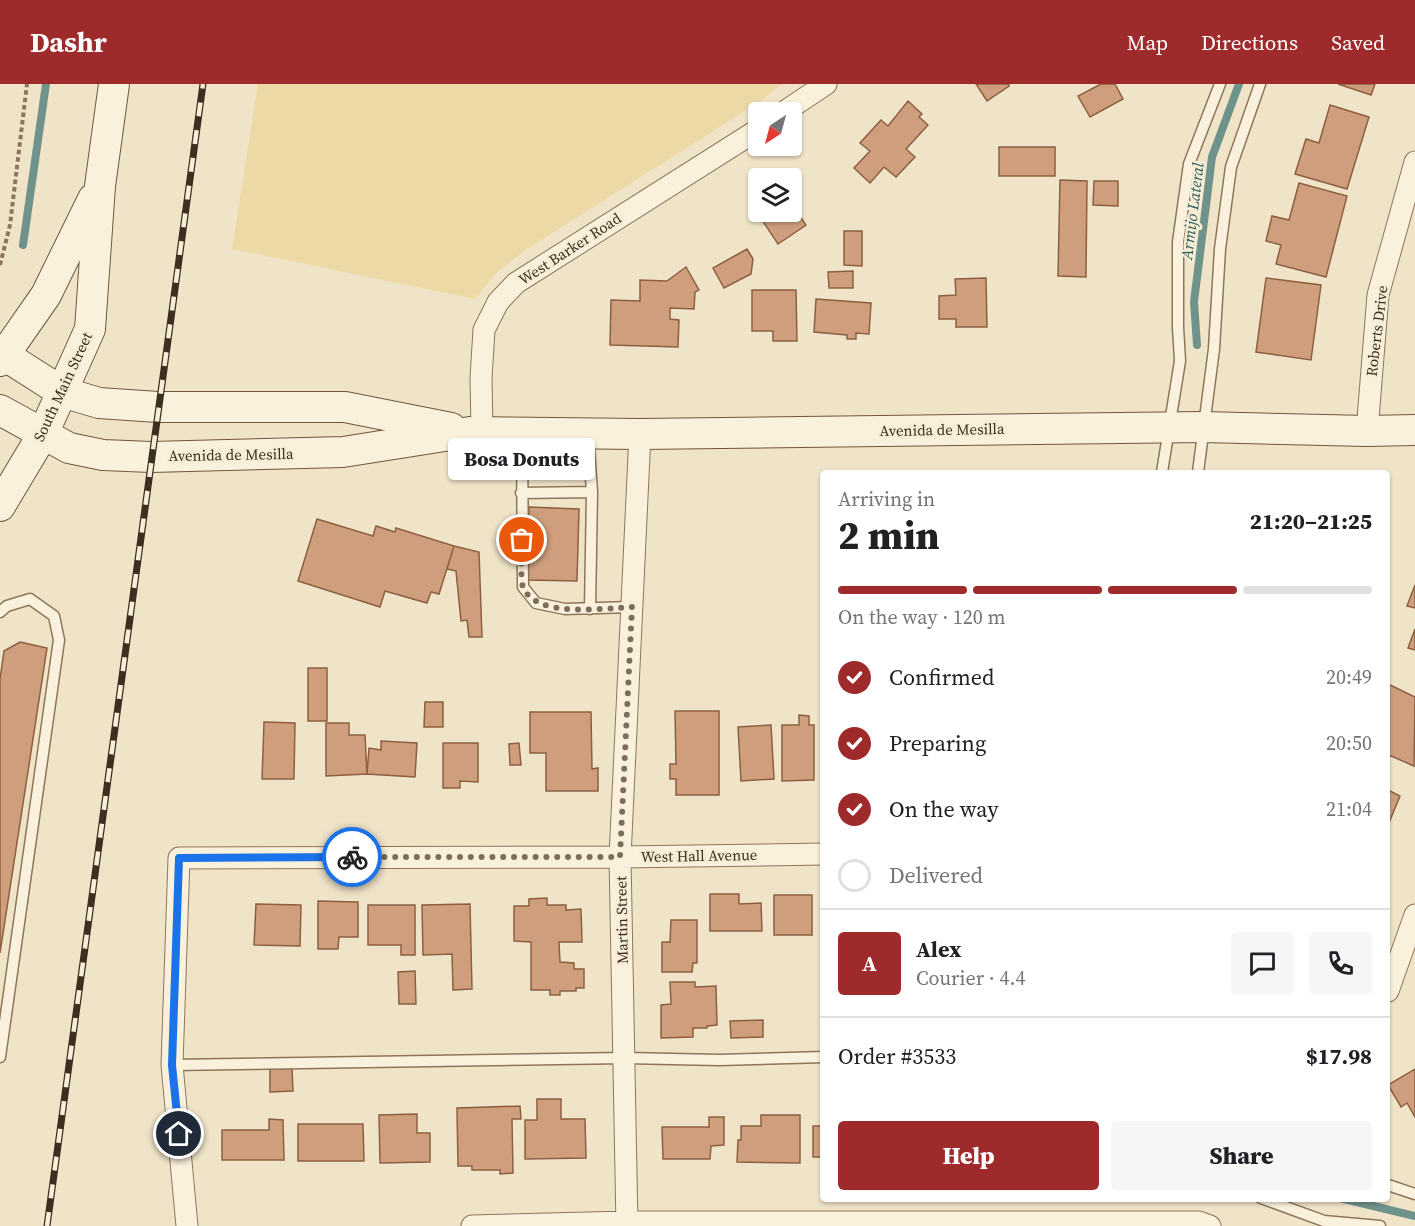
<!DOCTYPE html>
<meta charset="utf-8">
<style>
body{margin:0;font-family:"Source Serif 4",serif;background:#f6f6f6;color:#202124;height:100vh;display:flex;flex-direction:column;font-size:22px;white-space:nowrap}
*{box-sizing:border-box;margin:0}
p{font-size:20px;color:#757577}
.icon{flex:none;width:33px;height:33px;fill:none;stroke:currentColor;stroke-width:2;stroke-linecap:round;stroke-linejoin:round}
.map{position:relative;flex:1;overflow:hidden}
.drawer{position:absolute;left:820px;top:386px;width:570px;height:732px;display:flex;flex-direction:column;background:#fff;border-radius:6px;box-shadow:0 2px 4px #0004}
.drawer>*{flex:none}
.needle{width:39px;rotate:216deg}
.tools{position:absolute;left:748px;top:18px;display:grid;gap:12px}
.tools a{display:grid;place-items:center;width:54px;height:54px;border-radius:6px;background:#fff;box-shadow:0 2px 4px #0004;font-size:30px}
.pin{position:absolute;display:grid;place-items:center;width:51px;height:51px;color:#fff;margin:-26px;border:3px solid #fff;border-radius:50%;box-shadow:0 2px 6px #0007}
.courier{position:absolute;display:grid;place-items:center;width:60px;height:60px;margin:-30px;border:4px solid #1a73e8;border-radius:50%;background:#fff;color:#222;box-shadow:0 2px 8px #0007}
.bubble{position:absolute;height:42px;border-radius:6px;background:#fff;box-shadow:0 2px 4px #0004;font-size:20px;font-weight:800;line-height:42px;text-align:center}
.head em{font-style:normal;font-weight:800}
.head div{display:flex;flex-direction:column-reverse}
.head{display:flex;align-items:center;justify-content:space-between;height:102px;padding:0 18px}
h1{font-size:39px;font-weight:800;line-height:45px}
.bar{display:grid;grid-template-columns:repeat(4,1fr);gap:9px 6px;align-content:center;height:72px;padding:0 18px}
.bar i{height:8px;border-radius:4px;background:#e0e0e0}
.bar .current{background:#9e2a2b}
.bar p{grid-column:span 4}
.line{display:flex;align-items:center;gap:15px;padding:0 18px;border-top:2px solid #e0e0e0}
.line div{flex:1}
.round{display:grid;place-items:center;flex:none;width:63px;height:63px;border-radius:6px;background:#f6f6f6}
ol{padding:0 18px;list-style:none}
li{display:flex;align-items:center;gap:18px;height:66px}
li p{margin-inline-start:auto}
li .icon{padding:6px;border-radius:50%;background:#9e2a2b;color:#fff;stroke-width:4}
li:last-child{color:#757577}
li i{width:33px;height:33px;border:3px solid #e0e0e0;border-radius:50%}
.action{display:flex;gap:12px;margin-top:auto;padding:12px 18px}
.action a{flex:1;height:69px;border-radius:6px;background:#9e2a2b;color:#fff;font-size:24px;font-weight:800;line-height:69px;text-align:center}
.action a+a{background:#f6f6f6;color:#202124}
header{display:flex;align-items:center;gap:36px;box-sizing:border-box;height:84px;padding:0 30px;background:#9e2a2b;color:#fff}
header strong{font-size:28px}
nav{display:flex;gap:33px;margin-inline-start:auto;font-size:21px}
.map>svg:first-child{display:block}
.sand{fill:#ecd9a5}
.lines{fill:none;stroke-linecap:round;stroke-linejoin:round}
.stream{stroke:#6f938a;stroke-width:8}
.building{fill:#cf9f7d;stroke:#8d5f41;stroke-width:1.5}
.service-casing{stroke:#8d765c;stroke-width:13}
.minor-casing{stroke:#8d765c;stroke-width:23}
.secondary-casing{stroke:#6f573f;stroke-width:32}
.path{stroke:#8d765c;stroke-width:4;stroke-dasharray:4.5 3;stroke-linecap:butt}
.service{stroke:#faf1dc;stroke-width:10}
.minor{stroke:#faf1dc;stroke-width:21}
.secondary{stroke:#faf1dc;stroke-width:30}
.rail-casing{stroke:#3d2e20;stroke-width:7}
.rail{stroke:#f7eed8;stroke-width:4.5;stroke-dasharray:14;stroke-linecap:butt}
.done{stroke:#7c6e5b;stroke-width:6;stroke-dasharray:0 10.8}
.route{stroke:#1a73e8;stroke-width:8}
.labels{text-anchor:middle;stroke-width:5;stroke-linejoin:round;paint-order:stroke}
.street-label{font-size:15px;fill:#3d2e20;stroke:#f7eed8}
.water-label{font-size:16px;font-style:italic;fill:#2f5d5a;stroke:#f7eed8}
</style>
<header>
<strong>Dashr</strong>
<nav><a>Map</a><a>Directions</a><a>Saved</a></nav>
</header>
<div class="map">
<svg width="1415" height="1142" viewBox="0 0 1415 1142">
<rect width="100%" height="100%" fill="#f0e4c8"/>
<path class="sand" d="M258,0H782L759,18L524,167L496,189L475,215L232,165Z"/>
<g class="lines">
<path class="stream" d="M23,161L46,0
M1197,261L1194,218L1212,73L1239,0
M1340,1114L1415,1132"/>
</g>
<path class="building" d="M976,0H1009V2L987,17Z
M1101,0H1115L1123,15L1090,33L1078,12Z
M1338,0H1375L1371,11Z
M908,17L922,30L919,33L928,41L906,65L915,73L896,93L884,83L870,99L854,84L870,67L860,59L881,36L888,42Z
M1330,21L1369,33L1347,105L1295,90L1306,55L1319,59Z
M999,63H1055V92H999Z
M1060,96L1087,97L1086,193L1058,192Z
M1094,97H1118V122L1093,121Z
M1299,99L1347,112L1326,193L1276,180L1281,161L1266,157L1272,132L1289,136Z
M792,120L806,141L778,160L758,130L762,128H792Z
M844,147H862V182L844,181Z
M747,165L753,175L751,190L724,204L713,184Z
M686,183L699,206L695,208L694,225L670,224V235L679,236L678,263L610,261L611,216L640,217V196L667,197Z
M853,187V204H829L828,188Z
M986,194L987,243H956V235H939V212L956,211L955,195Z
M1266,194L1321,201L1311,276L1256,268Z
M752,206H796L797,257H773V247H752Z
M816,215L871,219L869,250L856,249V255H847V251L814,248Z
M529,423L579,425L577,497L528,496Z
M317,435L373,452L376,442L395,448L396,444L454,462L439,510L431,508L427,519L385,507L380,523L298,497Z
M454,462L479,468L482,553H469L467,536L461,537L456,487L447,485Z
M1415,501V524L1407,522Z
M1415,545V566L1408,564Z
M20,558L47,564L0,869V595L4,567Z
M308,584H327V637H308Z
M1388,600L1415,613L1414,682L1389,671L1388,675Z
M425,618H443V643H424Z
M675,627H719V711H676V695H670V680H676Z
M530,628H591L592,685L598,684V707H546V669H530Z
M799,631L809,632V641H814V696L782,697V641H799Z
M264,638L295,639L294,695H262Z
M326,639H349V651H365L367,690L326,692Z
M771,641L774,695L741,697L738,643Z
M381,657L417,659L415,693L367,690L369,664L381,666Z
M443,659H478V698L460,697V704H443Z
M519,659L521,681H510L509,660Z
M1388,706L1400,712L1388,741Z
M710,810H739V820L761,819L762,847H710Z
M774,811H812V851H774Z
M547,814V821H566V826L581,825L582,858H559L560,878L574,879V885H584V904H576V907H560V911H550V906H531V858L514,857V822H529V815Z
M318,817L358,818V853H339L338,865H318Z
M256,820L301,821L300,862L254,861Z
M470,820L472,905L453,906L452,870L423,871L422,821Z
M368,821H415V871H401V861H368Z
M671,836H697V879H693L692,888H662V858H670Z
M415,887L416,920H399L398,888Z
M670,898H695V903L716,902L717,941L707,942V944H693V953L661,954V921L671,920Z
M763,936V953L731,954L730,937Z
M292,984L293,1007L270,1008V985Z
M1415,985V1033L1407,1019L1401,1023L1388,1001Z
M537,1015H561V1035H585L586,1074L525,1075V1036H537Z
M520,1022L521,1035H512L513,1089L500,1090V1086H472V1082H458L457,1024Z
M417,1030V1049H430V1078L380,1079L379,1031Z
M761,1031H800V1079L737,1078L738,1056H741V1042H761Z
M709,1033H724V1061L711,1062L710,1075H663L662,1043H709Z
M269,1035L283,1036L284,1076H222V1046H269Z
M298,1040H363L364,1077H298Z
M813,1042H824V1073H813Z"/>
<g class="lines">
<defs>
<path id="service" d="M522,349L523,503L536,519L565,525L632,523
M588,351L592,408L590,525
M1162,388L1180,277L1178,243V158L1189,80L1220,0
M1198,388L1214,265L1220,165L1231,83L1260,0
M521,409L592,408
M0,528L7,522L30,515L54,532L59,556L0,973
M172,981L625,974L719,976L824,973
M1388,1101L1415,1110
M1261,1114L1324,1137L1380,1142"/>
<path id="minor" d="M784,28L826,0
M1367,347L1378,211L1415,78
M482,348L481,294L484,246L498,218L516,199L759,45
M1388,907L1415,831
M187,1142L172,981L179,774L620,773L824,770
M472,1142L627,1138H1199L1210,1142
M627,1142L620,773L640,350"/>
<path id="secondary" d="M4,271L62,308L99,319L158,323H345L451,344
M0,277L46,211L93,115
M0,326L69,364L103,371L151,373L343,368L470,348L640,350L1203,343L1367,347L1415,346
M0,422L43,350L90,245L100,102L114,0"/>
</defs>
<use href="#service" class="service-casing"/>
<use href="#minor" class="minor-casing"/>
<use href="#secondary" class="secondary-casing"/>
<path class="path" d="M0,181L10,141L27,0"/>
<use href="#service" class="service"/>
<use href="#minor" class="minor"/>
<use href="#secondary" class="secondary"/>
<defs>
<path id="rail" d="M47,1142L203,0"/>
</defs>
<use href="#rail" class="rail-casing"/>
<use href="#rail" class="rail"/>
</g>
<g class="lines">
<path class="done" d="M352,773H620L632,523C604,524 536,535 523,503C520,496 522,466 522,456"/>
<path class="route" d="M179,1050L172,981L179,774L352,773"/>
</g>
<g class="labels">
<g class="street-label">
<text transform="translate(570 165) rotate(-33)" y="5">West Barker Road</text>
<text transform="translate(1377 247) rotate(-83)" y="5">Roberts Drive</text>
<text transform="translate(63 303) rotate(-65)" y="5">South Main Street</text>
<text transform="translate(942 346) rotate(-1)" y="5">Avenida de Mesilla</text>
<text transform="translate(231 371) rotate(-1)" y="5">Avenida de Mesilla</text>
<text transform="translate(699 772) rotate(-1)" y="5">West Hall Avenue</text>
<text transform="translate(622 836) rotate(-91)" y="5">Martin Street</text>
</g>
<g class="water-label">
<text transform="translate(1192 127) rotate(-83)" y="6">Armijo Lateral</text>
</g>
</g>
</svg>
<div class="tools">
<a><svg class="needle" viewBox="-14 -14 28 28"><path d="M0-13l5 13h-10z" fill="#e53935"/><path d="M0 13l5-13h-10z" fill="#757577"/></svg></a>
<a><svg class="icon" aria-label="layers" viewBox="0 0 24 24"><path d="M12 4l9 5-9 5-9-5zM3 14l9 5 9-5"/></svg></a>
</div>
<div class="pin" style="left:522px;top:456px;background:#ea580c"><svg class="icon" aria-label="bag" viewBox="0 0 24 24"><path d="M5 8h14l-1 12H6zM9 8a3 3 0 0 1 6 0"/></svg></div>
<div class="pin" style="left:179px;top:1050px;background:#1f2937"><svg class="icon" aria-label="home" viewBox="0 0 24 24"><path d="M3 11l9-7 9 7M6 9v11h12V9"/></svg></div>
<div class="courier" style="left:352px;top:773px"><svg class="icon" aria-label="bike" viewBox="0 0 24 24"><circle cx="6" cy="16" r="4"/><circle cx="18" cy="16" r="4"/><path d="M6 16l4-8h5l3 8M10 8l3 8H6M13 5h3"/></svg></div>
<div class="bubble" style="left:448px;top:354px;width:147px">Bosa Donuts</div>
<section class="drawer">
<div class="head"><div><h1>2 min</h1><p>Arriving in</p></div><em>21:20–21:25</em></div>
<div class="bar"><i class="current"></i><i class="current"></i><i class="current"></i><i></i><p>On the way · 120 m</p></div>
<ol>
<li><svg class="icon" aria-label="check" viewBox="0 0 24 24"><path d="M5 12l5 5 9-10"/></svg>Confirmed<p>20:49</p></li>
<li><svg class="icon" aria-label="check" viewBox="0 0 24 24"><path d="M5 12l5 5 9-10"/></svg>Preparing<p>20:50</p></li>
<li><svg class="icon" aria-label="check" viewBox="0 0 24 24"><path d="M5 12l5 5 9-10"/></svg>On the way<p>21:04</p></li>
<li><i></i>Delivered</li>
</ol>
<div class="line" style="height:108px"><b class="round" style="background:#9e2a2b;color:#fff">A</b><div><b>Alex</b><p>Courier · 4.4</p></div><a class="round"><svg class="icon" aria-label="chat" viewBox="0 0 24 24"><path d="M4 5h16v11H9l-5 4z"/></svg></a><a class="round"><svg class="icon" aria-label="phone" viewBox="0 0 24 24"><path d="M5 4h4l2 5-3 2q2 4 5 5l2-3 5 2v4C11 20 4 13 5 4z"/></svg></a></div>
<div class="line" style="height:78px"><div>Order #3533</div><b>$17.98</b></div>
<div class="action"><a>Help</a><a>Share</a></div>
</section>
</div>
